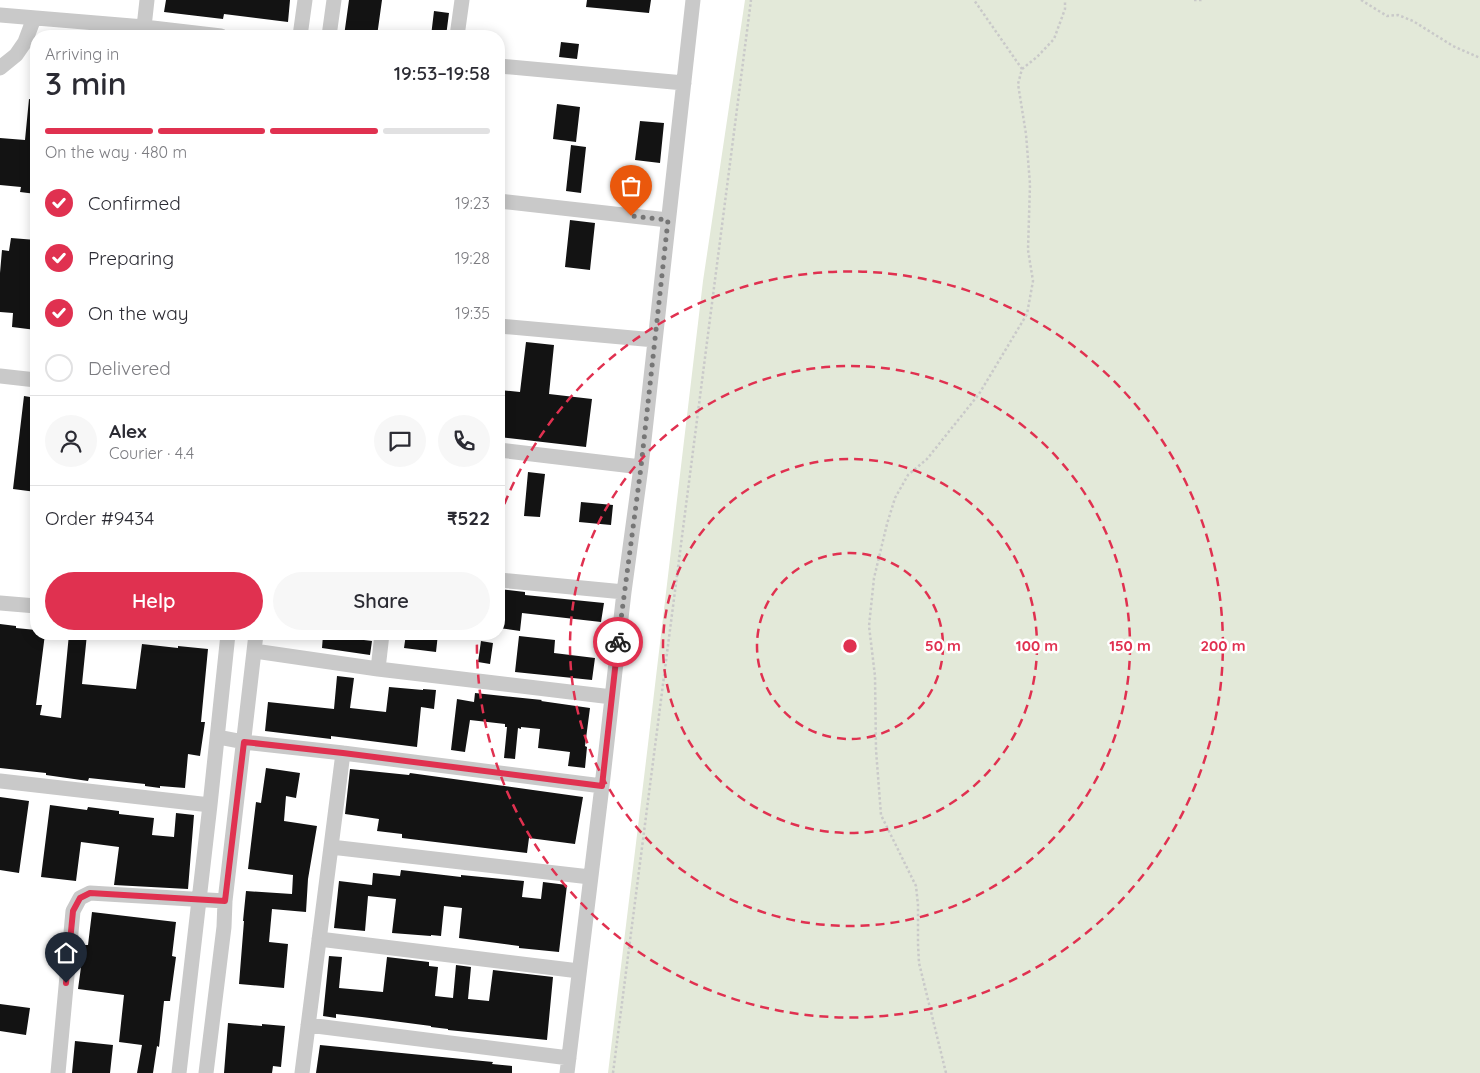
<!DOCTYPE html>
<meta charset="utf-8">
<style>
body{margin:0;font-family:Quicksand,sans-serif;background:#f7f7f7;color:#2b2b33;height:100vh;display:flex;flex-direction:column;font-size:19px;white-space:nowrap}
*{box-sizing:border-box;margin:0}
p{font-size:16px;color:#7c7c81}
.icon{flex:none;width:28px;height:28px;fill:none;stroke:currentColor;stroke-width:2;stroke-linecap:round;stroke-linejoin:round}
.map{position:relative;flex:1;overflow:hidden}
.details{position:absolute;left:30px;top:30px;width:475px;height:610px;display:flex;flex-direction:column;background:#fff;border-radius:20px;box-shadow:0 2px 12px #0003}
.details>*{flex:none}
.pin{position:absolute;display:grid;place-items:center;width:42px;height:42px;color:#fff;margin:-51px -21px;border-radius:50% 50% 50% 0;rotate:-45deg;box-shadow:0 0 5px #0007}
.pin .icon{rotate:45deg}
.courier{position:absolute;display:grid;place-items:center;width:50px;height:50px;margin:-25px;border:4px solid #e03150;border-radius:50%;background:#fff;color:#222;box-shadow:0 1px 6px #0007}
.overview em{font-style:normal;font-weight:600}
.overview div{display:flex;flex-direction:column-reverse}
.overview{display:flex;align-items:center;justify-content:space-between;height:85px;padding:0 15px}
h1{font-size:32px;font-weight:600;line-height:38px}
.bar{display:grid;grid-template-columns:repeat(4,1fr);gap:8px 5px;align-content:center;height:60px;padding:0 15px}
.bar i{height:6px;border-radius:4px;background:#e1e1e2}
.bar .current{background:#e03150}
.bar p{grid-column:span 4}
.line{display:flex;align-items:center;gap:12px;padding:0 15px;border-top:1px solid #e1e1e2}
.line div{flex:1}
.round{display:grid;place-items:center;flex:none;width:52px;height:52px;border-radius:26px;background:#f7f7f7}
ol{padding:0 15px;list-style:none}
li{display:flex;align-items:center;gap:15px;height:55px}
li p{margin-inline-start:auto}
li .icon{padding:5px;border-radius:50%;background:#e03150;color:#fff;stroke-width:4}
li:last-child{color:#7c7c81}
li i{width:28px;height:28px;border:2px solid #e1e1e2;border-radius:50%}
.action{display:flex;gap:10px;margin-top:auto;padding:10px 15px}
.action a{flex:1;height:58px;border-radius:30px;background:#e03150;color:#fff;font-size:20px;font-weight:600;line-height:58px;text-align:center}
.action a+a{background:#f7f7f7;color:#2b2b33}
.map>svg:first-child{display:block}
.green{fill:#e3e9d9}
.building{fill:#131313}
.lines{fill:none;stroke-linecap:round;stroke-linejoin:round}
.path{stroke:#c9c9c9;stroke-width:2.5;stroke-dasharray:2.5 2.5;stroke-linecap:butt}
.minor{stroke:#c9c9c9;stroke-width:15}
.done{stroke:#767676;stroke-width:5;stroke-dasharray:0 9}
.route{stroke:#e03150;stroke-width:6}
.ring{fill:none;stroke:#e03150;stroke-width:2.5;stroke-dasharray:9 6}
.centre{fill:#e03150;stroke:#fff;stroke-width:2.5}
.ring-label{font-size:15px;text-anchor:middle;font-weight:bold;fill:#e03150;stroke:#fff;stroke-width:5;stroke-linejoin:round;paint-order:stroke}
</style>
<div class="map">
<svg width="1480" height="1073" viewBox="0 0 1480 1073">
<rect width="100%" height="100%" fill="#fff"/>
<path class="green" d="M745,0H1480V1073H608L646,761L703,281Z"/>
<path class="building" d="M166,0H290L288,22L224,14L223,19L164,12Z
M349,0H382L377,36H344Z
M587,0H651L649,13L586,7Z
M434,11L449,13L446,36H431Z
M561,42L579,44L577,59L559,57Z
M29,99L36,100V194L20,192L21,187L0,185V138L25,140Z
M557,104L580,107L576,142L553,139Z
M640,121L664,123L660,163L635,160Z
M571,145L586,147L581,193L566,191Z
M570,220L595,223L590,270L565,267Z
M11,238L36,240V330L12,327L13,313L0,312V273L2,250L9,251Z
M526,342L554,345L549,394L592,399L586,447L499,437V390L520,392Z
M24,396L36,398V492L13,489Z
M528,472L545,474L540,517L524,516Z
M581,502L613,505L611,525L579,522Z
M499,589L525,592V595L604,603L601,622L522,613L520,631L499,628Z
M0,624L16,626V628L36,630V634H45L36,705H42L40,715L61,718L69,634H87L82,684L136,689L142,644L178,648V646L208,649L201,722H205L200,756L188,754L185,788L160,786V788L145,786V784L89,778L88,781L46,775V773L0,768Z
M406,634H438L436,652L404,648Z
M323,635L372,641L370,655L322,648Z
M519,636L555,640L554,653L595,658L592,680L515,672Z
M481,641L493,643L490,664L478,662Z
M337,676L354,678L350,708L386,712L389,687L423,690V689L436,690L434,709L421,707L417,747L331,736V739L265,731L268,702L334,709Z
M475,693L542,700L541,701L590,708L585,746L587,747L585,768L568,766L570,752L538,748L540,729L521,727V729L518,728L515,759L504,758L507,727H505V724L470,720L465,752L451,750L457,699L474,702Z
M266,768L300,773L296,798L286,796L284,821L317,826L308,879L306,912L272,909L269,942L288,944L284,988L239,984L244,921H243L246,891L292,894L293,875L248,869L256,802L261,803Z
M350,769L409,775L410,773L583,797L575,844L529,838L527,853L402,838V834L377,831L379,819L345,814Z
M0,797L29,801L19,873L0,870Z
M50,805L87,810L88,807L119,811V814L154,818L152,835L174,837L176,813L194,815L188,889L114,885L119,847L81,842L76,881L41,877Z
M401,870L461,877V875L524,881L522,897L541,899L543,882L567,885L559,952L519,948V946L459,938L462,908L444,906L441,936L431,935V936L392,933L396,899L368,896L365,931L334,928L339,881L372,885L373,873L400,876Z
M92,912L176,922L172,956L176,957L170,1001H164L159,1047L157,1046L153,1073H137L142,1045L119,1042L124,995L78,989L84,945H88Z
M329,956L342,957L339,988L383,992L387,957L429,962V966L438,967L435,996L453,998L456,965L471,967L468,999L489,1001L493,970L553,977L547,1040L448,1030V1029L431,1027V1026L362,1017L336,1014V1018L323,1016Z
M0,1004L30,1008L26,1035L0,1031Z
M228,1023L262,1026V1024L285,1026L281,1067L273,1066L272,1073H224Z
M75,1041L113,1045L110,1073H72Z
M320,1045L493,1062L492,1064L512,1066V1073H316Z"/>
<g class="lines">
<path class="path" d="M1194,0H1202
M1361,0L1387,16L1398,15L1413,21L1453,46L1480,58
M1022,69L1037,57L1054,39L1065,9V0
M613,1073L751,0
M946,1073L919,963L918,944V905L916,886L881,815L876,750L875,676L869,626L874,578L887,524L895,498L908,475L927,459L979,394L1027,314L1033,281L1028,250L1030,184L1026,134L1018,84L1022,69L974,0"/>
<path class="minor" d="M0,15L144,27L221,36
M144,27L147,0
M300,36L305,0
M329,36L334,0
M457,36L462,0
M499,66L684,83
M0,68L16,55L25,42L34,18
M499,201L668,220
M499,326L655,340
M0,376L36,380
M499,450L641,467
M499,580L624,592
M0,603L36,606
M254,651L378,669L612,697
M378,669L382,634
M218,737L244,742L343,753L602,786
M0,781L210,805
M331,847L590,877
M319,939L579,971
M308,1025L569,1058
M58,1073L73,911L80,898L90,893L225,901
M179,1073L210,805L228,634
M206,1073L224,927L225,901L256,634
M302,1073L343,753
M567,1073L602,786L624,592L641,467L693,0"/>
</g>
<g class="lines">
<path class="done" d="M618,642L641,467L668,220L631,216"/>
<path class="route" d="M66,983L73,911L80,898L90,893L225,901L244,742L343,753L602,786L618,642"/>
</g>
<g class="ring">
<circle cx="850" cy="646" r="93"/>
<circle cx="850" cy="646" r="187"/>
<circle cx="850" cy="646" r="280"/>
<path d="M499 518A373 373 0 1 1 477 636"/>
</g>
<circle cx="850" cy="646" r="8" class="centre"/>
<g class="ring-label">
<text x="943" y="651">50 m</text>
<text x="1037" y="651">100 m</text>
<text x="1130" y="651">150 m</text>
<text x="1223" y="651">200 m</text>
</g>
</svg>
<div class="pin" style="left:631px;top:216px;background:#ea580c"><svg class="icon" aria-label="bag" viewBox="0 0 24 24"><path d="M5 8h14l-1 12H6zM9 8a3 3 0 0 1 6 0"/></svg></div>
<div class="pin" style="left:66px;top:983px;background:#1f2937"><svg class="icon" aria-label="home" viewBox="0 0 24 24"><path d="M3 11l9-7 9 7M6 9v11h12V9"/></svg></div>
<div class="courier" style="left:618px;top:642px"><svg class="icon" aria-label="bike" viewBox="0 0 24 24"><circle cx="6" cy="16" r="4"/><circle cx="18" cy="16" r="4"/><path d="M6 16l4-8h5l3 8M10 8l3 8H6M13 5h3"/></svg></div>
<section class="details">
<div class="overview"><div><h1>3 min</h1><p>Arriving in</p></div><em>19:53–19:58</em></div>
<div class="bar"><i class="current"></i><i class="current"></i><i class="current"></i><i></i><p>On the way · 480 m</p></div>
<ol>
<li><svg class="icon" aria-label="check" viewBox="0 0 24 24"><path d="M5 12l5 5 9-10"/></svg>Confirmed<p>19:23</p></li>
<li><svg class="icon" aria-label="check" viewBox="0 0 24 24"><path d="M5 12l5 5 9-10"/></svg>Preparing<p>19:28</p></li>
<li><svg class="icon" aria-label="check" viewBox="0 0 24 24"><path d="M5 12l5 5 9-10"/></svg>On the way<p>19:35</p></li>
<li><i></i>Delivered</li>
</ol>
<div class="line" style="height:90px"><a class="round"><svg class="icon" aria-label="person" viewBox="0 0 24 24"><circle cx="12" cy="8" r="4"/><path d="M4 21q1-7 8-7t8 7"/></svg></a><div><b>Alex</b><p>Courier · 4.4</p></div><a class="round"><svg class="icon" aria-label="chat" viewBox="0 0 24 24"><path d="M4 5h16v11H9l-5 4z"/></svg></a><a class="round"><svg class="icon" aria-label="phone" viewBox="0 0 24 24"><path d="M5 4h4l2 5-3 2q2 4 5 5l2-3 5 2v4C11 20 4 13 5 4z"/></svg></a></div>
<div class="line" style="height:65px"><div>Order #9434</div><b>₹522</b></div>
<div class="action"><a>Help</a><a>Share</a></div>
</section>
</div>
